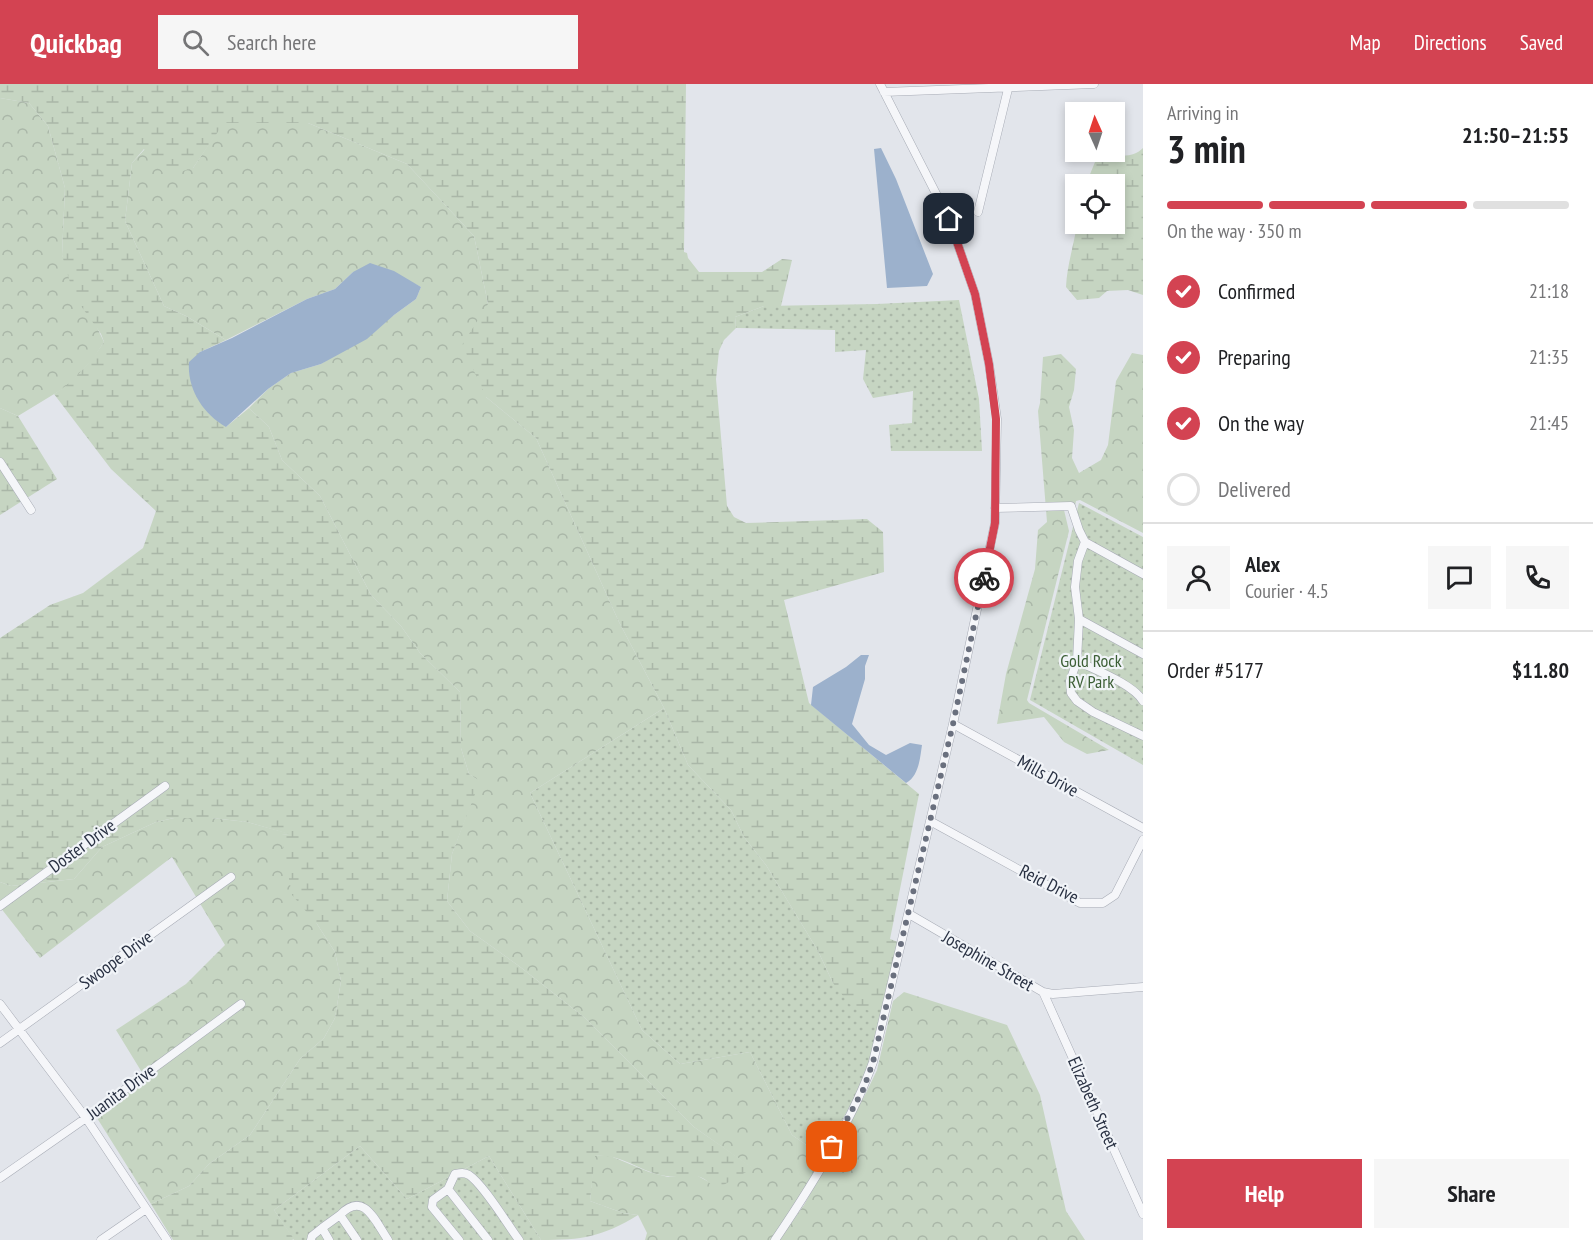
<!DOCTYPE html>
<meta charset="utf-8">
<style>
body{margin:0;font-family:"PT Sans Narrow",sans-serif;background:#f6f6f6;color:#202124;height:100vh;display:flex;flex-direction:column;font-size:22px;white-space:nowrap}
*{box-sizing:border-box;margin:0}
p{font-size:20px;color:#757577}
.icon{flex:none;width:33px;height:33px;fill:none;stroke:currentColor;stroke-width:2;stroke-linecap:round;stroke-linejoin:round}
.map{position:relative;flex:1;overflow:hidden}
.panel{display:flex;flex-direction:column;background:#fff;width:450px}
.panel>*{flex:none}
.needle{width:39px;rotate:357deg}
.controls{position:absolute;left:1065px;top:18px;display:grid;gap:12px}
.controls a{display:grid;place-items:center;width:60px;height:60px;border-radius:0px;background:#fff;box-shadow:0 3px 9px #0003;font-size:30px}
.pin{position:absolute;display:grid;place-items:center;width:51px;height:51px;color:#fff;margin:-26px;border-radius:12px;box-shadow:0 3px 9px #0006}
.courier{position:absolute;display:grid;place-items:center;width:60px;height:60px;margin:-30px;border:4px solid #d34352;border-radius:50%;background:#fff;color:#222;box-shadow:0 2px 8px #0007}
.overview em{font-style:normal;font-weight:800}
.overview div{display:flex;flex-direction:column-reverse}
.overview{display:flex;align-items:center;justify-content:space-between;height:102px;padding:0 24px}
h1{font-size:39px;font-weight:800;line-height:45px}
.bar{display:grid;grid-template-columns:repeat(4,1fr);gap:9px 6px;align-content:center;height:72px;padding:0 24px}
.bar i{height:8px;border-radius:4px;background:#e0e0e0}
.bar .selected{background:#d34352}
.bar p{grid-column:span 4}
.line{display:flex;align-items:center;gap:15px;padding:0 24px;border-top:2px solid #e0e0e0}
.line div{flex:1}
.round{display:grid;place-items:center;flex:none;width:63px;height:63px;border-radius:0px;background:#f6f6f6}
ol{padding:0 24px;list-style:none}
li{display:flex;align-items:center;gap:18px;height:66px}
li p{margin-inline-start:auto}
li .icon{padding:6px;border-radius:50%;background:#d34352;color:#fff;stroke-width:4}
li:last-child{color:#757577}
li i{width:33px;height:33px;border:3px solid #e0e0e0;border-radius:50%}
.action{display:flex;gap:12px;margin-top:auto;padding:12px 24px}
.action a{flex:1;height:69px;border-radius:0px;background:#d34352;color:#fff;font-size:24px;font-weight:800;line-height:69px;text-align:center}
.action a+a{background:#f6f6f6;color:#202124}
header{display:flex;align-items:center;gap:36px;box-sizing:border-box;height:84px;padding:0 30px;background:#d34352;color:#fff}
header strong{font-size:28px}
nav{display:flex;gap:33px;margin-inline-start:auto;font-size:21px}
.search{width:420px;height:54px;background:#f6f6f6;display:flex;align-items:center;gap:15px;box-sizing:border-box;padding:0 21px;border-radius:0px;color:#757577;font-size:22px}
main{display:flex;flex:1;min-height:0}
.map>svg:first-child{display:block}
.grass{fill:url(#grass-dots)}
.forest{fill:url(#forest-crowns)}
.wetland{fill:url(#wetland-marsh)}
.water{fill:#9cb1cc}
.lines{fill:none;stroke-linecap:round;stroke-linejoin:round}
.minor-casing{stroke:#a7abb5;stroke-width:9}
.minor{stroke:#f5f6f9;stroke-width:8}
.done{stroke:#6a707e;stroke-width:6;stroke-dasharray:0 10.8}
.route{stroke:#d34352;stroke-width:8}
.labels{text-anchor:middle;stroke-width:4.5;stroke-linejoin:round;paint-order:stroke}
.park-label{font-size:18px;fill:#3c5f36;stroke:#f1f4f8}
.street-label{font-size:18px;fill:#293143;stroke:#f1f4f8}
</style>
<header>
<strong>Quickbag</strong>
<div class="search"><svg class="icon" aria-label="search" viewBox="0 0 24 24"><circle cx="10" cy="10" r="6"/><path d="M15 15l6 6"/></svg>Search here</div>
<nav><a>Map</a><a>Directions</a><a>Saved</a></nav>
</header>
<main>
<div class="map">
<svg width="1143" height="1156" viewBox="0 0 1143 1156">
<defs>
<pattern id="grass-dots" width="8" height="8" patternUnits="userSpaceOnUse" patternTransform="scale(1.5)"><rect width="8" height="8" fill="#c6d5c2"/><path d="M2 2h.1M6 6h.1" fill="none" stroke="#aab7a8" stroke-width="1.8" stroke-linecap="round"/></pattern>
<pattern id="forest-crowns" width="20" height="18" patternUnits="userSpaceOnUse" patternTransform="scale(1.5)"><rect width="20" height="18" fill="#c6d5c2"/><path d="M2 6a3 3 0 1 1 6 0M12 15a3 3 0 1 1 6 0" fill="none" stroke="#aab7a8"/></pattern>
<pattern id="wetland-marsh" width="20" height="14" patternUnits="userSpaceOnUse" patternTransform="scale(1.5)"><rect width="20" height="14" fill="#c6d5c2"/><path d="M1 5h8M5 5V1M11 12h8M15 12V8" fill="none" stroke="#aab7a8"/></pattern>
</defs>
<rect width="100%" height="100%" fill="#e2e5eb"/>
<path class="grass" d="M959,216L979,315L982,367H891L889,341L912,339L913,307L873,314L863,295L866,266L835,268V246L736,244L735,233L764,222L877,220Z
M1079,419L1143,453V681L1030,616Z
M664,624L688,681L731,726L744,753L766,781L818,867L833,899L884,922L870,977L860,1004L822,1072L792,1051L750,968L680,980L642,946L530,709Z
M360,1062L407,1115L489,1072L541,1156H294L274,1126Z"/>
<path class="forest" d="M0,14L29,19L48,42L65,104L62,171L104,258L93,275L69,301L18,332L0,324Z
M223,39H308L407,80L474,152L488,220L486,313L536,354L619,538L664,624L530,709L642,946L680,980L750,968L792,1051L822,1072L798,1117L771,1156H645L647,1149L638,1131L623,1129L590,1117L594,1072L608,1071L649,1088L668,1093L694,1090L711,1099L752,1084L694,1043L585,934L519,882L470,847L447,817L452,770L479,697L469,690L461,664L460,608L420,569L401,542L371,511L320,412L282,376L269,343L249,324L268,305L291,289L321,280L394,231L416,215L421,203L411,198L353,188L335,205L307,215L226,256L186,232L164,222L125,137L132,79L145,65L154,75L193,84Z
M1132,269L1143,271V449L1080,416L1076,417L1075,422L1064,426L1069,447L1027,616L1029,619L1109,666L1087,670L1064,658L1044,633L997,640L1006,590L1035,485L1038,446L1047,438L1038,327L1040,319L1043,273L1061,270L1076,285L1074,306L1069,323L1074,346L1072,374L1079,389L1101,376L1108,361L1116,297Z
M174,734H212L247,738L291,750L282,751L317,840L335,868L341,897L335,934L324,954L300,975L250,1051L209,1080L189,1102L151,1120L97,1034L146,995L116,946L186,900L225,861L172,773L40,874L0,823V798L11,802L74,795L102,763L156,738Z
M904,908L1007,941L1040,1011L1066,1127L1085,1156H779L804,1121L866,1009L877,986L893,917Z"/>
<path class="wetland" d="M0,0H686L684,168L687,169L688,174L699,188H762L782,175L792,176L781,222H764L735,233L736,244L724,256L719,267L716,295L727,422L734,433L746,439L867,435L883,448L884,488L784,516L809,619L919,710L890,855L898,858L884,922L870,927L849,920L833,899L818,867L766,781L744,753L731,726L688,681L664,624L619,538L536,354L486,313L462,261L488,220L474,152L407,80L308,39H224L193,84L166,92L144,65L132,79L125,137L164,222L186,232L226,256L200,268L226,343L249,324L269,343L282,376L320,412L371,511L401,542L420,569L460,608L461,664L469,690L480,697L452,770L447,817L470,847L519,882L585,934L694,1043L753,1084L720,1103H713C699,1085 684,1095 666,1092C639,1088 622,1069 595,1072L590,1117L623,1129L638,1131C602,1153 582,1156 541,1156L489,1072L407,1115L360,1062L274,1126L294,1155L292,1156H173L151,1120L189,1102L209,1080L250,1051L300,975L324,954L335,934L341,897L335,868L317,840L292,811L281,751L289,750L247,738L212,734H174L156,738L102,763L74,795L11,802L0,798V554L50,521L83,509L143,464L156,427L111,385L54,310C75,297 90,279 104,258L101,250L74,212L62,171L65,104L48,42L29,19L0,14Z
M1143,64V211L1128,206L1107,207L1099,214L1077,216L1066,203C1067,181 1074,161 1077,140H1114V100H1086L1095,78L1107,70C1121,72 1133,74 1143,64Z
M0,324L18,332L57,395L0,431Z"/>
<path class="water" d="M881,64L896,95L933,190L927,202L887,204L874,65Z
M370,179L394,187L421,203L416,215L394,231L367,255L321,280L291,289L268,305L226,343C203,330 187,305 189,278L200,268L232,254L307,215L335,205L353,188Z
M861,571H869L865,582V595L852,640L869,661L886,671L910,659L922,661C920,674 919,692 906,699L811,621L813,603L846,583Z"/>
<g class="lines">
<defs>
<path id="minor" d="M884,8L1094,0
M978,128L1009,1
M0,378L31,426
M995,424L1071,422L1079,446L1085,458L1143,490
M1085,458L1078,477L1075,503L1079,535L1077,577L1070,597L1071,609L1077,617L1093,628L1143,652
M1079,535L1143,570
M1077,577C1095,586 1133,600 1143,617
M953,640L1143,744
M930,737L1080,819H1103L1115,811L1143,756
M0,822L165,702
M909,830L1043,908L1053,910L1143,903
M1043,908L1143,1130
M0,920L86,1034L167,1156
M0,959L231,793
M0,1094L86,1034L241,920
M448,1105L488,1156
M340,1131C364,1106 375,1137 388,1156
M101,1156L146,1125
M311,1156L312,1152L322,1144
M329,1156L322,1144L340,1131L357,1156
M459,1156L432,1123L433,1116L448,1105L455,1090C460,1089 464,1088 469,1091C484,1101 507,1140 519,1156
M775,1156C811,1103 852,1038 873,978L953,640L995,439L997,335L989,280L975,210L949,135L880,0"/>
</defs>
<use href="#minor" class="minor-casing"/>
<use href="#minor" class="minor"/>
</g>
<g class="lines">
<path class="done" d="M832,1063L863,1006L873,978L953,640L984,494"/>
<path class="route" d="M949,135L975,210L989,280L996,335L995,439L984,494"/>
</g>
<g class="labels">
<g class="park-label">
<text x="1091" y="583">Gold Rock<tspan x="1091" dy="21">RV Park</tspan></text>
</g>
<g class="street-label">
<text transform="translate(1048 692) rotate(29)" y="6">Mills Drive</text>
<text transform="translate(82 762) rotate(-36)" y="6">Doster Drive</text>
<text transform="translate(1049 800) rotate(27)" y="6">Reid Drive</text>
<text transform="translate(116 876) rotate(-36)" y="6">Swoope Drive</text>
<text transform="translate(988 877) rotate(30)" y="6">Josephine Street</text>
<text transform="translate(121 1008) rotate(-36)" y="6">Juanita Drive</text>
<text transform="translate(1093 1019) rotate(66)" y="6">Elizabeth Street</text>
</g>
</g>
</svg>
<div class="controls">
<a><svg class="needle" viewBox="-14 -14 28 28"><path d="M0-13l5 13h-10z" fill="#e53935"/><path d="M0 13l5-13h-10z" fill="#757577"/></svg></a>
<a><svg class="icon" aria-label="locate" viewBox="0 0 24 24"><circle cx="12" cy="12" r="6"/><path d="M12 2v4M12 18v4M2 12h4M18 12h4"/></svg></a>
</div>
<div class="pin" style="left:832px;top:1063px;background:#ea580c"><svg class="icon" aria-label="bag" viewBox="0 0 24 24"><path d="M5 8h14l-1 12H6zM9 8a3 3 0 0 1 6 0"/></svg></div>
<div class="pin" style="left:949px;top:135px;background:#1f2937"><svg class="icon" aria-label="home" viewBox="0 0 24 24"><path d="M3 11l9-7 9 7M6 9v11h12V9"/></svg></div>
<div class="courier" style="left:984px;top:494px"><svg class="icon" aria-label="bike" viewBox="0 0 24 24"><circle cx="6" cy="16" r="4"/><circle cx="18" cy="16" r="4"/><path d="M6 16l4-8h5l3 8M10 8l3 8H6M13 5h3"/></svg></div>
</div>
<section class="panel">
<div class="overview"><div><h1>3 min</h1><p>Arriving in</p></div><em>21:50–21:55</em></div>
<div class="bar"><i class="selected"></i><i class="selected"></i><i class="selected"></i><i></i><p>On the way · 350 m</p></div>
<ol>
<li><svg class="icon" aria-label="check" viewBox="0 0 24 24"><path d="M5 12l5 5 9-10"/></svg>Confirmed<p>21:18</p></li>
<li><svg class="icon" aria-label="check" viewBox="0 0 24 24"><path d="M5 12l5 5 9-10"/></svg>Preparing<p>21:35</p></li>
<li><svg class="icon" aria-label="check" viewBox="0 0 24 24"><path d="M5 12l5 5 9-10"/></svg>On the way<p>21:45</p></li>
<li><i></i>Delivered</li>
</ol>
<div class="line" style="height:108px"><a class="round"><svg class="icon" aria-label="person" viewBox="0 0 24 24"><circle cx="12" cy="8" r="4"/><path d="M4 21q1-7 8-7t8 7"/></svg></a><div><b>Alex</b><p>Courier · 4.5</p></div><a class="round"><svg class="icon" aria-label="chat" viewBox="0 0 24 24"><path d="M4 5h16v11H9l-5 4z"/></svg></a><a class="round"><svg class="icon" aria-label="phone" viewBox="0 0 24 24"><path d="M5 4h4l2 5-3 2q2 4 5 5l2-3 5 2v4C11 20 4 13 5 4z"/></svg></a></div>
<div class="line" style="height:78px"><div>Order #5177</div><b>$11.80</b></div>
<div class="action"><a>Help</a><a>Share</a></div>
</section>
</main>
